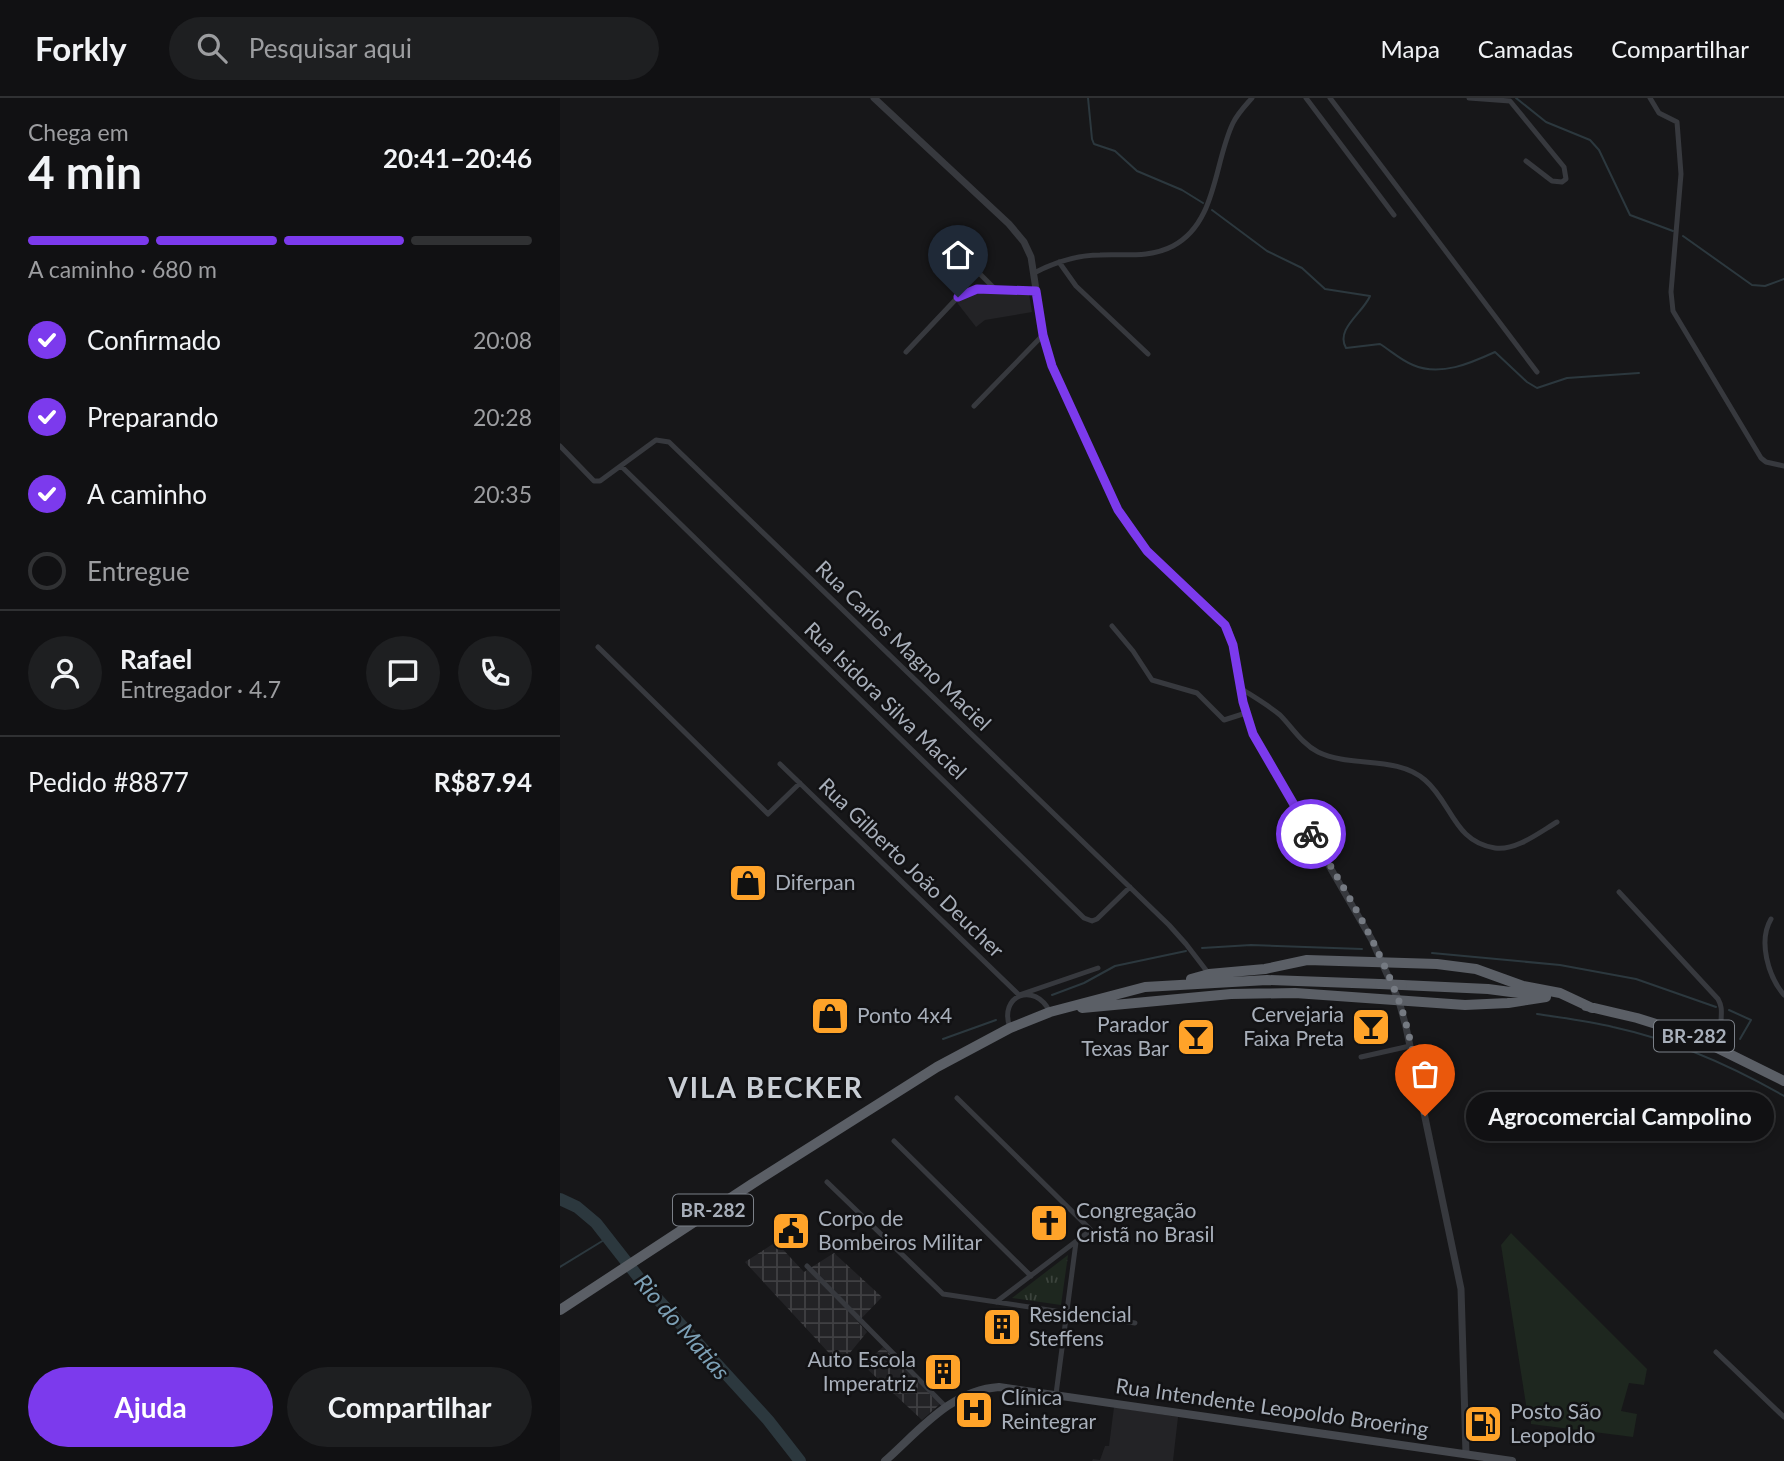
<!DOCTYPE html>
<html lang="pt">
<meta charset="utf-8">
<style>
body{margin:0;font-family:Lato,sans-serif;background:#1e1f21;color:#f1f3f6;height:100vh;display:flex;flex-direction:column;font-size:26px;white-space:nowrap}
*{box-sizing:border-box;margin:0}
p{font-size:23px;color:#9c9da0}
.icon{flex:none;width:38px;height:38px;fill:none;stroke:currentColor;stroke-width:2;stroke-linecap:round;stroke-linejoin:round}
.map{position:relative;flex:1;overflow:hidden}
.side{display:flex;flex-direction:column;background:#111113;width:560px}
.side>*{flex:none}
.pin{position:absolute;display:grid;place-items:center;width:60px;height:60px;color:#fff;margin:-72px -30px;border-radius:50% 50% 50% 0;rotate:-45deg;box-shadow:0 0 7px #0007}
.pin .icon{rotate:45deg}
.courier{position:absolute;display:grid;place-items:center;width:70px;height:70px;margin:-35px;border:5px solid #7c3aed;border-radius:50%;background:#fff;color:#222;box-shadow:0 2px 9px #0007}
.bubble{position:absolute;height:49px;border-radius:24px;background:#111113;box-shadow:0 4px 10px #0003,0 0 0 2px #303133;font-size:23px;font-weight:700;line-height:49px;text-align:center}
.overview em{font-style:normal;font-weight:700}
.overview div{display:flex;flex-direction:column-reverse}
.overview{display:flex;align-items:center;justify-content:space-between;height:119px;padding:0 28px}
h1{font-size:46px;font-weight:700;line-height:52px}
.bar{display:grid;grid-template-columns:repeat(4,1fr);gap:10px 7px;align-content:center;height:84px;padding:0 28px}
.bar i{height:9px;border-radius:5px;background:#303133}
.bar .current{background:#7c3aed}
.bar p{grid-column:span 4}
.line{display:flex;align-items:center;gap:18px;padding:0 28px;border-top:2px solid #303133}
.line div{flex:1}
.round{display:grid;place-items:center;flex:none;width:74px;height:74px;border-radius:37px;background:#1e1f21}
ol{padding:0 28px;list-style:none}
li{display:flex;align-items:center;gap:21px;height:77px}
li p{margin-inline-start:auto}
li .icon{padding:7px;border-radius:50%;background:#7c3aed;color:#fff;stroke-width:4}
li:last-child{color:#9c9da0}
li i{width:38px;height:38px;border:4px solid #303133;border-radius:50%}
.primary-button{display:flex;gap:14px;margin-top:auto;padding:14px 28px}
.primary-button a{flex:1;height:80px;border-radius:42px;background:#7c3aed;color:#fff;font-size:28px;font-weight:700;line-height:80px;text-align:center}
.primary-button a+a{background:#1e1f21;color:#f1f3f6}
header{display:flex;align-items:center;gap:42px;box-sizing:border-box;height:98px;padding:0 35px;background:#111113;border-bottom:2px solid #303133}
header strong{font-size:33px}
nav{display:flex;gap:38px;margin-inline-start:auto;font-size:24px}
.search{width:490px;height:63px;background:#1e1f21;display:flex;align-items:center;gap:18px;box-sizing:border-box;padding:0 24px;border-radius:38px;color:#9c9da0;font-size:26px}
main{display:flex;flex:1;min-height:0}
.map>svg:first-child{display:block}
.built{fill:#232326}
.industrial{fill:url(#industrial-grid)}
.grass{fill:#1e271f}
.park{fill:url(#park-tufts)}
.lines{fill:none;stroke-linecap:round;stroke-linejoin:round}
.stream{stroke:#2c383e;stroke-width:2}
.river{stroke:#2c383e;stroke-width:12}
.minor{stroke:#37393e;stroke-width:5}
.tertiary{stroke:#37393e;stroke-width:7}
.secondary{stroke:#45484e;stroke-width:8}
.trunk{stroke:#5b5f66;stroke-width:10}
.trunk-bridge{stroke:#5b5f66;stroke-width:10}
.done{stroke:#757a82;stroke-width:7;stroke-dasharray:0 12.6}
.route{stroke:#7c3aed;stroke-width:9}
.labels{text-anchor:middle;stroke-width:5;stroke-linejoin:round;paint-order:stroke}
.shield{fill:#121214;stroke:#7b8088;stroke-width:2}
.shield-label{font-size:19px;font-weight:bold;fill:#a8afba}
.street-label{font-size:21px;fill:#a8afba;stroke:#121214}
.poi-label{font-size:21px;fill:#a8afba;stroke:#121214;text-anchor:start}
.water-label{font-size:23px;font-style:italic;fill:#7da1b7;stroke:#121214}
.district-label{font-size:28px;font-weight:bold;letter-spacing:2px;fill:#c9ced5;stroke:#121214}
</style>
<header>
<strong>Forkly</strong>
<div class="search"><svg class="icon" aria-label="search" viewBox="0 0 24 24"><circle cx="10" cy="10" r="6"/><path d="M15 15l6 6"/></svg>Pesquisar aqui</div>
<nav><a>Mapa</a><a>Camadas</a><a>Compartilhar</a></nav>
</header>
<main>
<section class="side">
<div class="overview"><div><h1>4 min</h1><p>Chega em</p></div><em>20:41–20:46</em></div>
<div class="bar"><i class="current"></i><i class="current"></i><i class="current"></i><i></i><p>A caminho · 680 m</p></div>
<ol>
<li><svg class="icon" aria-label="check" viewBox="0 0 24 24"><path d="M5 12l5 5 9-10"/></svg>Confirmado<p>20:08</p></li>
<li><svg class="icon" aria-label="check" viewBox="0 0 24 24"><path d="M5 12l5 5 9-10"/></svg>Preparando<p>20:28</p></li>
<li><svg class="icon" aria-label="check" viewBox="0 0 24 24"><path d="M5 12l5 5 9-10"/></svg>A caminho<p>20:35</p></li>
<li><i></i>Entregue</li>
</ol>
<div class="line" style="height:126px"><a class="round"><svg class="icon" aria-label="person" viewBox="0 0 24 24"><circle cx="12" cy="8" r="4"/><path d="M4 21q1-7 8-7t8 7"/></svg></a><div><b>Rafael</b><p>Entregador · 4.7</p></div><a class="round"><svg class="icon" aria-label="chat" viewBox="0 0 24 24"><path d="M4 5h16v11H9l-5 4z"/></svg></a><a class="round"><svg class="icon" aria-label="phone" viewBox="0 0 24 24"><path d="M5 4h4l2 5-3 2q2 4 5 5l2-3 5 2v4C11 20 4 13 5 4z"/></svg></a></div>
<div class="line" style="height:91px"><div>Pedido #8877</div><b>R$87.94</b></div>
<div class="primary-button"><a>Ajuda</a><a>Compartilhar</a></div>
</section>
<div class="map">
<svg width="1224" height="1363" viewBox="0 0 1224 1363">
<defs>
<pattern id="industrial-grid" width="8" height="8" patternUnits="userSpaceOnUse" patternTransform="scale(1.75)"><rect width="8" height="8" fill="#232326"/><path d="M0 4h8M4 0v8" fill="none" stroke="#404043"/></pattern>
<pattern id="park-tufts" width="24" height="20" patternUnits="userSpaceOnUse" patternTransform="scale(1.75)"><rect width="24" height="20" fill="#1e271f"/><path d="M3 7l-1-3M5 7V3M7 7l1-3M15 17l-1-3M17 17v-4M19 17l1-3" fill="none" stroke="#3c443d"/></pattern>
</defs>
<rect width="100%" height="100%" fill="#171719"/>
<path class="built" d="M412,193L465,194L469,196L472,214L425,222L416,229L395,202Z
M554,1309L618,1319L613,1363H532L533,1361L540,1362L545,1348H549Z"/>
<path class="industrial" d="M216,1144L244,1174L274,1155L322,1199L298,1224L307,1234L280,1267L185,1164Z
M323,1249L380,1306L362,1322L303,1267Z"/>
<path class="grass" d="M951,1135L1087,1271L1084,1287L1069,1285L1061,1313L1077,1316L1073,1339L971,1326V1313H967L941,1147Z"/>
<path class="park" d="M508,1157L501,1207L452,1200Z"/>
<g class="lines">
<path class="stream" d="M528,0L532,41L534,46L555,53L577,73L622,92L643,105
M956,0L986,24L1030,42L1039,52L1070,117L1113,133
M652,112L707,153L742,170L765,191L810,198C803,215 775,231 786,250L820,246C831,253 842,263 853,267C880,279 911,265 935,254L967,284L977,290L1007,280L1079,275
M1123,138L1192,187L1205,188L1224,181
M642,850L691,847L802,851
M872,855L1000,867L1076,881L1156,909
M492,897L524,885L555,868L626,853
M1169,912L1191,922L1180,941
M977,916C1002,920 1028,923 1053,929C1113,942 1170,967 1224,998
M383,941L436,922
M0,1169L44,1142L50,1141"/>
<path class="river" d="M0,1101L17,1109L36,1125L83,1185L208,1322L240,1363"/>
<path class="minor" d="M746,0L834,117
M770,0L977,274
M909,0L950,3L1004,69L1006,81L1002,84L992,83L966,63
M1090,0L1099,15L1117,24L1121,76L1111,194L1113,213L1201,360L1206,364L1224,368
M499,164L516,188L588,256
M413,169L435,191L476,193
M474,175C495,164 516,157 540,157C565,156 590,160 613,148C657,125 654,64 673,25C678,15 685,8 692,0
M346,254L398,199L412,192L435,191
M414,308L483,237
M0,348L34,383H40L96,342L109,344L609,827L626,846L649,876
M61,368L524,820L532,823L537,821L570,789
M552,528L573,553L592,582L637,595L664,622L686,615
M38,549L208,716L240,685
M680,590C694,599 708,607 720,617C732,629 742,646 758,654C791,670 836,657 865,682C892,705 894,744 935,750C956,753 980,734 997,724
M220,666L459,897L538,870
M1059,794L1158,901C1163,910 1161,915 1161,925C1161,935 1167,946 1171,955
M1211,821C1198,843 1208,878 1224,897
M450,930C438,897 475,883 490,914
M1132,937L1148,933L1161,925
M801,959L850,948
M397,1000L531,1132L436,1204
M334,1043L471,1178
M267,1084L383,1196L575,1225
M247,1168L386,1309
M1156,1254L1224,1319
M496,1296L516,1144"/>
<path class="tertiary" d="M314,0L449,126L464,144L471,159L483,237L492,268L558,412L572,434L587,453L658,519L668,531L673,547L683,604L693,636L812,842L839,903L846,929L901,1191L906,1356"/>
<path class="secondary" d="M325,1363C359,1333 391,1292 439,1289L952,1363"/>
<path class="trunk" d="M631,881L649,876L705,871L747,862L877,866L916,871L963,888L1000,895L1032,910
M842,887L928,891L974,897
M1026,908L1077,920L1131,937L1224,983
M522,910L671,896L735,895L905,907L948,905L986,899
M0,1212L192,1086L377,969L450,930L490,914L585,889L707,882L820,886"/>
<path class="trunk-bridge" d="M820,886L842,887"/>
</g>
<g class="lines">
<path class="done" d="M751,736C784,789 817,844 839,903C852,939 857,980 865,1018"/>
<path class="route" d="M398,199L417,191L476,193L483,237L492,268L558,412L587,453L665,527L673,547L683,604L693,636L751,736"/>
</g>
<defs>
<symbol id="shop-square" viewBox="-11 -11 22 22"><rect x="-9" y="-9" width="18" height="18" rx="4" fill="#ffa329" stroke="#121214"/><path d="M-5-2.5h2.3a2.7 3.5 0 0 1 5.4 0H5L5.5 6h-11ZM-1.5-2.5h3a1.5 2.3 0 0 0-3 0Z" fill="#111"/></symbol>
<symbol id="bar-square" viewBox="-11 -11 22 22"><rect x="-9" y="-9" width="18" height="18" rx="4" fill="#ffa329" stroke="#121214"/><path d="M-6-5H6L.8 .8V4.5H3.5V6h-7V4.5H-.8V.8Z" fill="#111"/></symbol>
<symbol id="church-square" viewBox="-11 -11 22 22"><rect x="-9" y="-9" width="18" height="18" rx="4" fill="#ffa329" stroke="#121214"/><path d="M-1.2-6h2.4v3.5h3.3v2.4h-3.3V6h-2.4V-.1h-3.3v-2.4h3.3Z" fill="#111"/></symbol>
<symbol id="civic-square" viewBox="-11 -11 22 22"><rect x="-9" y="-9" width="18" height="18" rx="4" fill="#ffa329" stroke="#121214"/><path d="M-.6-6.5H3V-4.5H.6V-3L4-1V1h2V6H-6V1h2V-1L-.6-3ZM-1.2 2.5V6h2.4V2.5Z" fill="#111"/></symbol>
<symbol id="building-square" viewBox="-11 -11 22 22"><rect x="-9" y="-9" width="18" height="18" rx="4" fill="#ffa329" stroke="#121214"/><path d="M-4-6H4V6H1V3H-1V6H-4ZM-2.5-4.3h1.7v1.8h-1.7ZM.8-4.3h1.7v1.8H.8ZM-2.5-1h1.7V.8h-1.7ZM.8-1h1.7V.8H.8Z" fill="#111"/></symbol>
<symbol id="hospital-square" viewBox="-11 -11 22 22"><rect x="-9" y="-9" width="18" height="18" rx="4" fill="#ffa329" stroke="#121214"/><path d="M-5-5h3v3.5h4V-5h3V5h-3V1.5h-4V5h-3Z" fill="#111"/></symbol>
<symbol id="fuel-square" viewBox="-11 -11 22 22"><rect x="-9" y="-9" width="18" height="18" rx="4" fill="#ffa329" stroke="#121214"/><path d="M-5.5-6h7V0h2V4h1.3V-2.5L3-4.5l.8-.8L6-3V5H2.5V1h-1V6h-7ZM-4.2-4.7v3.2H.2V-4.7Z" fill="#111"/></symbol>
</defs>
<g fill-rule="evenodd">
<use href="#shop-square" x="166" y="763" width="44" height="44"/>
<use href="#shop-square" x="248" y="896" width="44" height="44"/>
<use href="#bar-square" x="789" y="907" width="44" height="44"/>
<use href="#bar-square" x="614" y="917" width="44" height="44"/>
<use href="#church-square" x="467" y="1103" width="44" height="44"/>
<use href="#civic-square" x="209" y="1111" width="44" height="44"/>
<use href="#building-square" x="420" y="1207" width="44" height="44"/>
<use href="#building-square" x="361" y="1252" width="44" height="44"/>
<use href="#hospital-square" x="392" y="1290" width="44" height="44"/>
<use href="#fuel-square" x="901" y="1304" width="44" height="44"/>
</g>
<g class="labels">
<g class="shield">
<rect x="1094" y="922.5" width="80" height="31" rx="5"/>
<rect x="113" y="1096.5" width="80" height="31" rx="5"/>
</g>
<g class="shield-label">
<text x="1134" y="945">BR-282</text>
<text x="153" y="1119">BR-282</text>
</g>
<g class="street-label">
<text transform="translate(343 548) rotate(44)" y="7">Rua Carlos Magno Maciel</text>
<text transform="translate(325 603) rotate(44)" y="7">Rua Isidora Silva Maciel</text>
<text transform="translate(351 770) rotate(44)" y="7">Rua Gilberto João Deucher</text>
<text transform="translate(712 1310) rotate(8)" y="7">Rua Intendente Leopoldo Broering</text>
</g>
<g class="poi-label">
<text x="215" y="792">Diferpan</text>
<text x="784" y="924" text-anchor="end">Cervejaria<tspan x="784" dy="24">Faixa Preta</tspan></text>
<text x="297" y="925">Ponto 4x4</text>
<text x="609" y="934" text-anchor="end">Parador<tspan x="609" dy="24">Texas Bar</tspan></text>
<text x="516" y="1120">Congregação<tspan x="516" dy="24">Cristã no Brasil</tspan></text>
<text x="258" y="1128">Corpo de<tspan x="258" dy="24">Bombeiros Militar</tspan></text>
<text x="469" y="1224">Residencial<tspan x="469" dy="24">Steffens</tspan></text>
<text x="356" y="1269" text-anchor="end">Auto Escola<tspan x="356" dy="24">Imperatriz</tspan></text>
<text x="441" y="1307">Clínica<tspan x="441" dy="24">Reintegrar</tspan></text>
<text x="950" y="1321">Posto São<tspan x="950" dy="24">Leopoldo</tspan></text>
</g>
<g class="water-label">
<text transform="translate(122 1229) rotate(49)" y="8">Rio do Matias</text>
</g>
<g class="district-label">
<text x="206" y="1000">VILA BECKER</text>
</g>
</g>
</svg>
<div class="pin" style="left:865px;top:1018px;background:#ea580c"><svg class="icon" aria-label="bag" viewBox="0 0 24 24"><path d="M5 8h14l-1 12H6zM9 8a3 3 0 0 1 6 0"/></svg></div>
<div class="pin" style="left:398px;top:199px;background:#1f2937"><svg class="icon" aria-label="home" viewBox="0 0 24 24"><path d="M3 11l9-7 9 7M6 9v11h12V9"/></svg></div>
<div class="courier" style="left:751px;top:736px"><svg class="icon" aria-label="bike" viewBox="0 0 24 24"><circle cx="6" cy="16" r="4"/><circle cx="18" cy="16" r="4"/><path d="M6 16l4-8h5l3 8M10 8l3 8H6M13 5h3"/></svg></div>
<div class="bubble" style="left:906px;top:994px;width:308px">Agrocomercial Campolino</div>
</div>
</main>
